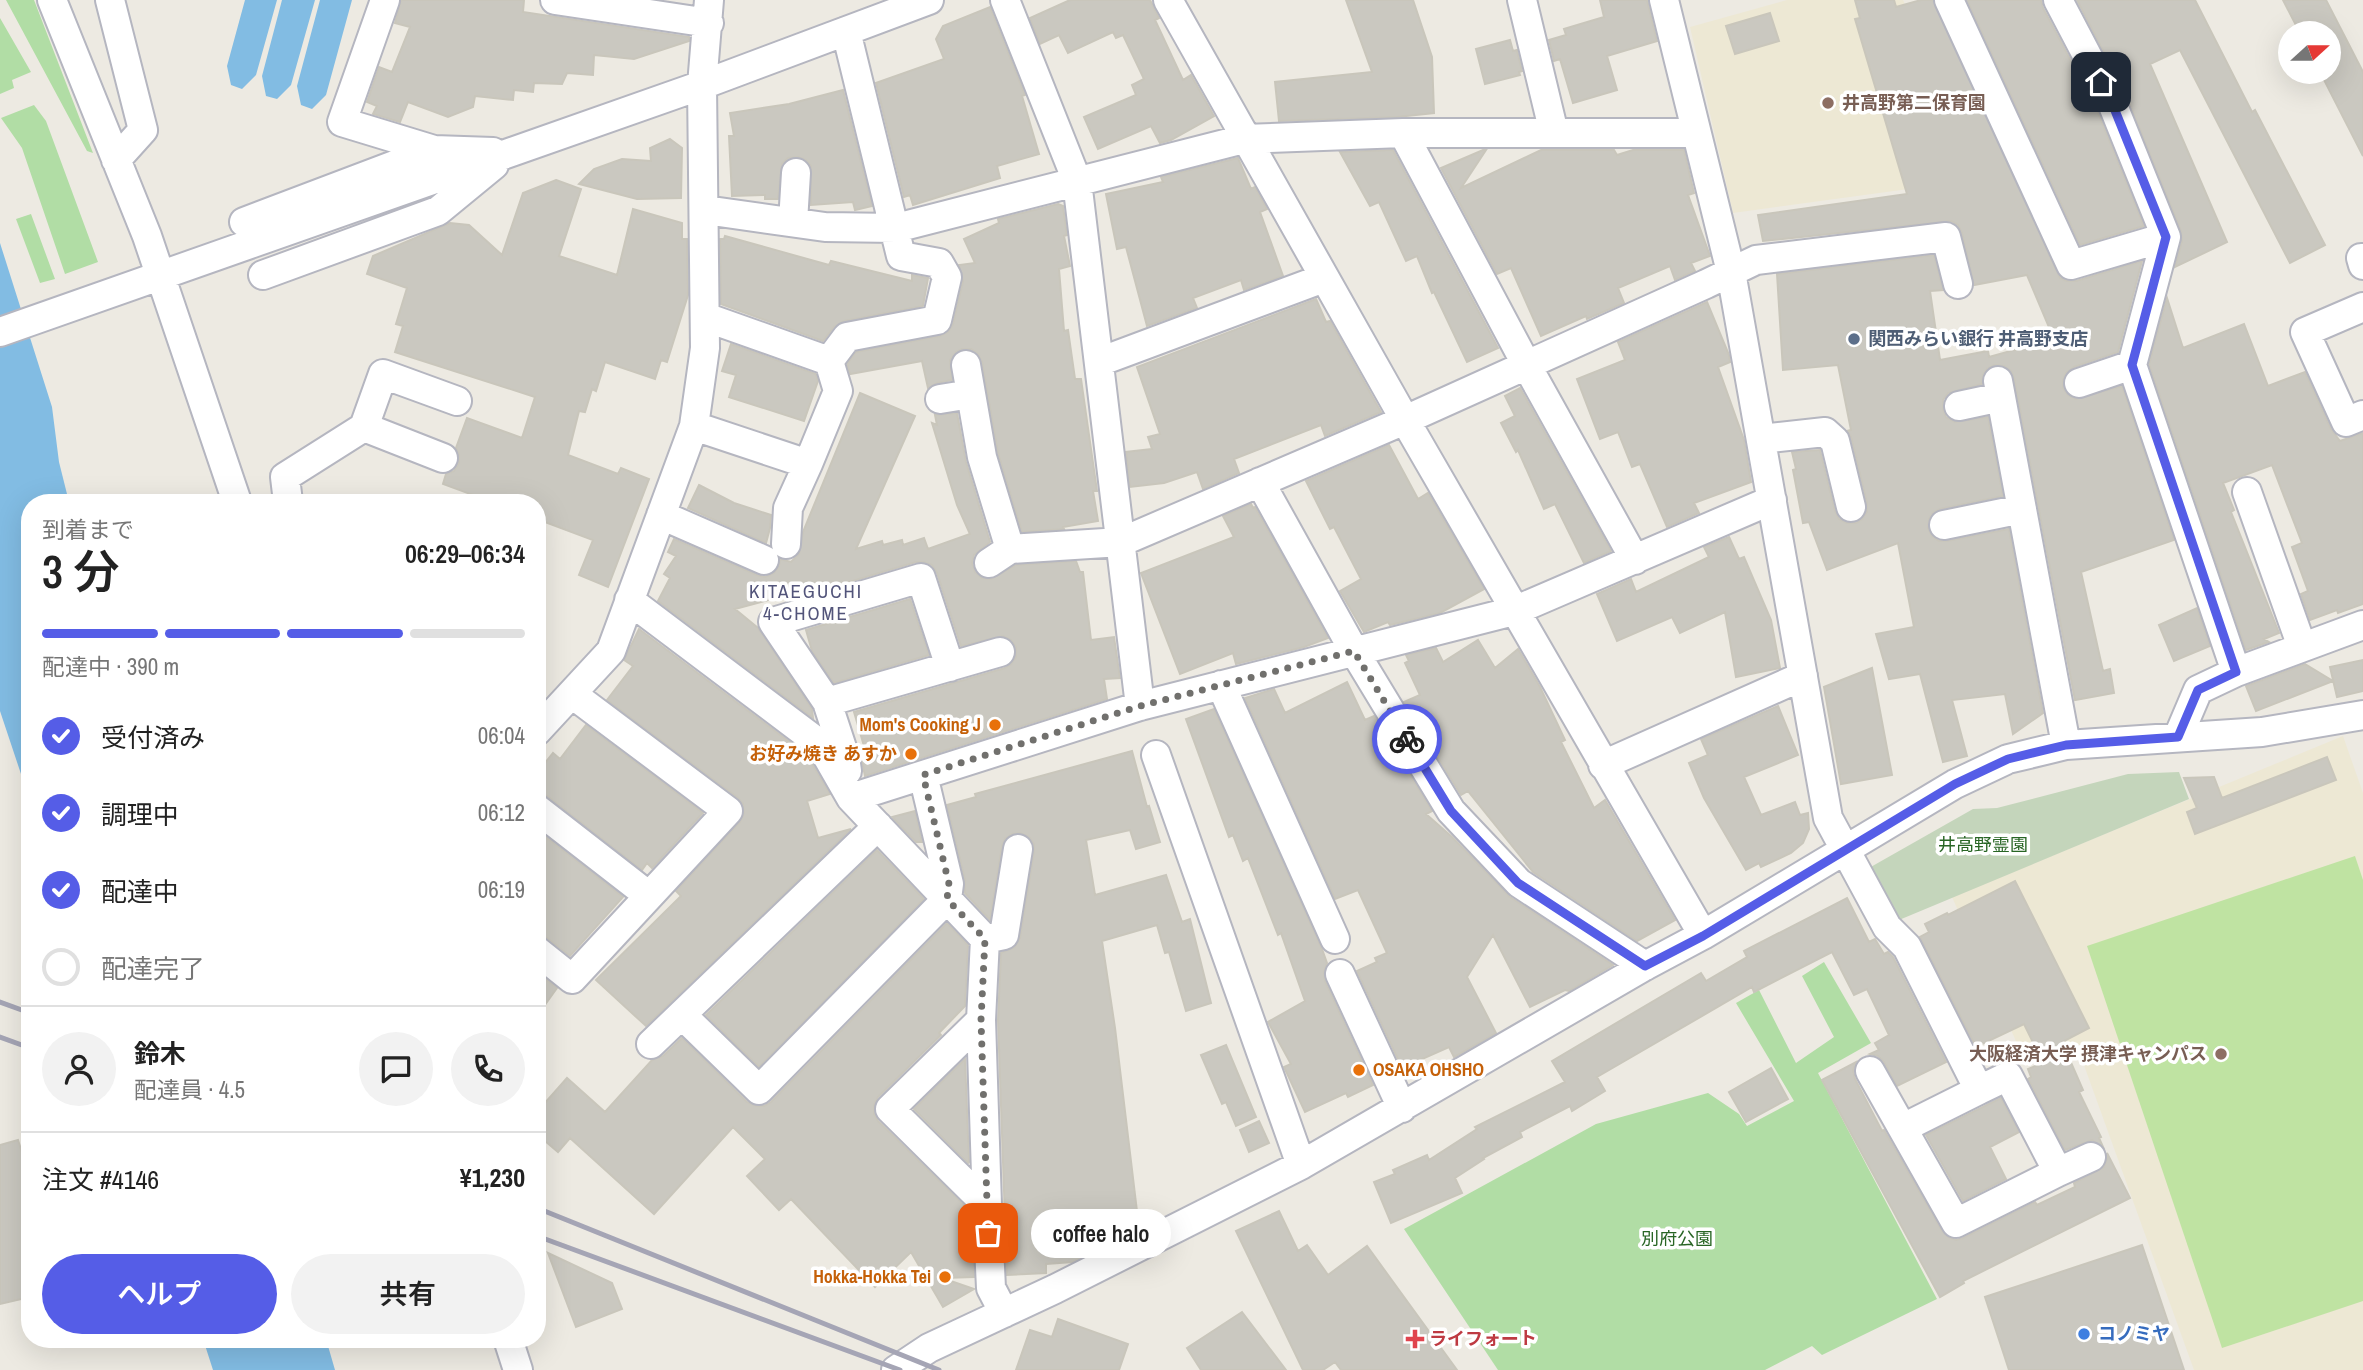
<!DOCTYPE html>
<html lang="ja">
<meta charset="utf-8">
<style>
body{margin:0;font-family:"Archivo Narrow","Noto Sans JP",sans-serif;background:#f2f2f2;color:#222;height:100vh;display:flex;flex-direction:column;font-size:26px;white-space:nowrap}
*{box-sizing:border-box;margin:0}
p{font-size:23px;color:#767676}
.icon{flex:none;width:38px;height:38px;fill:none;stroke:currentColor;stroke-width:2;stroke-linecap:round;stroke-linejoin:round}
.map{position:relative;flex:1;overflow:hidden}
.side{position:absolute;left:21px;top:494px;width:525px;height:854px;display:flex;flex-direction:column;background:#fff;border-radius:28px;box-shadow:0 7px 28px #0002}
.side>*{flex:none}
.needle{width:46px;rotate:69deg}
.buttons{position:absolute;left:2278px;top:21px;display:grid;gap:14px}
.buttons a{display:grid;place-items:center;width:63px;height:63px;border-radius:50%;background:#fff;box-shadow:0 7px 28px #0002;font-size:35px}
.pin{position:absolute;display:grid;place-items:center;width:60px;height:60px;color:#fff;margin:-30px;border-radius:14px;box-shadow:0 4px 10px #0006}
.courier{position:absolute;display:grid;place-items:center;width:70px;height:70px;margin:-35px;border:5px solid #555de7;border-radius:50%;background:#fff;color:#222;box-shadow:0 2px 9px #0007}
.bubble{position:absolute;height:49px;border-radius:24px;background:#fff;box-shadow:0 7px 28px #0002;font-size:23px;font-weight:600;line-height:49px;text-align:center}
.summary em{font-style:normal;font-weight:600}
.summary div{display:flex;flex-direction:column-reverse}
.summary{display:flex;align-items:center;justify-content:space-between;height:119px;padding:0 21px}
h1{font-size:46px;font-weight:600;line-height:52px}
.bar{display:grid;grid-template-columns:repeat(4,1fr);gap:10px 7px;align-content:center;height:84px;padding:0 21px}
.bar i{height:9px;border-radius:5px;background:#e0e0e0}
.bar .current{background:#555de7}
.bar p{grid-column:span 4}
.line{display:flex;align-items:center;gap:18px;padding:0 21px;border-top:2px solid #e0e0e0}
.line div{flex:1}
.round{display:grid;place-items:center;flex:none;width:74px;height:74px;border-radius:37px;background:#f2f2f2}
ol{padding:0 21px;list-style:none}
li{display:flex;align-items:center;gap:21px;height:77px}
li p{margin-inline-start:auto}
li .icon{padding:7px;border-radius:50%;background:#555de7;color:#fff;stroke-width:4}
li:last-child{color:#767676}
li i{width:38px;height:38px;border:4px solid #e0e0e0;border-radius:50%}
.button{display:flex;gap:14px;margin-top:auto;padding:14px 21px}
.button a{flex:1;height:80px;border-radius:42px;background:#555de7;color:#fff;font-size:28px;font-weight:600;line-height:80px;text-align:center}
.button a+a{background:#f2f2f2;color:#222}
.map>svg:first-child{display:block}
.education{fill:#ede8d4}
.green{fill:#b1dda5}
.cemetery{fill:#c4d5bb}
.pitch{fill:#bfe3a2}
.water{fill:#82bce3}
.building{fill:#cac8c0;stroke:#c9c6bb;stroke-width:2}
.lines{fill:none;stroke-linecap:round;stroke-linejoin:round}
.minor-casing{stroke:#b5b6c0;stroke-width:32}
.minor{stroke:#fff;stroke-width:28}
.rail{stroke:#a5a5b5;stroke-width:5}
.done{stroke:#71706d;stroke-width:7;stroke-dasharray:0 12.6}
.route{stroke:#555de7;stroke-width:9}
.education-dot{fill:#8d6e63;stroke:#fff;stroke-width:2.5}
.service-dot{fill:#5c6f8a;stroke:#fff;stroke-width:2.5}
.food-dot{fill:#e8710a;stroke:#fff;stroke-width:2.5}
.shop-dot{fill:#3f7fe0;stroke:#fff;stroke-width:2.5}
.health-dot{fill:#e0444e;stroke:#fff;stroke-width:2.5}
.labels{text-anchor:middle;stroke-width:7;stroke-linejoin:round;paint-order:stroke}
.education-label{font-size:18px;font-weight:bold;fill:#785e54;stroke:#fff;text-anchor:start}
.service-label{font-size:18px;font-weight:bold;fill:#4e5e75;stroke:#fff;text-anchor:start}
.food-label{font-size:18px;font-weight:bold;fill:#c56008;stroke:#fff;text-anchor:end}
.park-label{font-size:18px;fill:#286524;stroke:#fff}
.shop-label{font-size:18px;font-weight:bold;fill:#366cbe;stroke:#fff;text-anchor:start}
.health-label{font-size:18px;font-weight:bold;fill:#be3a42;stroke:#fff;text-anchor:start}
.neighbourhood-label{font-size:19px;letter-spacing:2px;fill:#52547a;stroke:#fff}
</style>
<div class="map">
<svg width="2363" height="1370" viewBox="0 0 2363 1370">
<rect width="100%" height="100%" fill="#edeae2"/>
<path class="education" d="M1787,0H1903L1982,179L1733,213L1690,27Z
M2343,736L2363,793V1370H2194L2076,1043L2027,1066L1952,897Z"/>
<path class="green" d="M6,0H34L93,153L87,151Z
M0,18L31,72L12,80L14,88L0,94Z
M34,105L46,121L98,262L65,274L22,148L1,118Z
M31,214L55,279L40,283L16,219Z
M1824,962L1871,1043L1818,1073L1937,1299L1822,1355L1812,1346L1765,1370H1498L1404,1229L1596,1124L1708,1093L1739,1114L1747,1126L1794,1101L1736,1003L1759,990L1796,1063L1834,1037L1802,976Z"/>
<path class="cemetery" d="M2179,772L2189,799L1899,920L1869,868L1973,809L1997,808L2128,774Z"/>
<path class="pitch" d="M2355,856L2363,880V1301L2222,1348L2087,946Z"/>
<path class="water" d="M245,0H277L256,75L242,89L231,85L227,66Z
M282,0H315L291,85L277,99L266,96L262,76Z
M320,0H352L326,95L312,109L301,105L297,86Z
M0,243L52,407L59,462L69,502H30V801L0,711Z
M203,1339H326L335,1370H213Z"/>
<path class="building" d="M401,0H524L523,12L689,37V41L634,59L594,55L593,75L567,73L562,84L534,83L533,92L514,90L513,100L475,96L473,107L448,117L408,102L400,122L373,114L377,106L367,102L379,67L392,72L410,27L395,23Z
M1070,0H1150L1159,18L1155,20L1183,80L1191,75L1214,116L1171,140L1160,143L1151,126L1098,149L1084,117L1136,95L1132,85L1144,79L1123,35L1116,38L1113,32L1068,53L1059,35L1040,44L1030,18Z
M1346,0H1413L1432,57L1434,113L1397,117L1279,121L1275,82L1372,72Z
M1600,0H1647L1657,41L1607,56L1617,90L1573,103L1560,59L1554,61L1549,40L1566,35L1564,29L1604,17Z
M1855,0H1894L1896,7L1921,0H1933L2060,278L2067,281H2076L2142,261L2118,352L2074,367L2066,373L2063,380V388L2068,395L2076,399L2122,386L2174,540L2081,572L2103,671L2110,669L2114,693L2075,700L2014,378L2011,371L2004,366L1994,365L1987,369L1983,375L1982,384L1948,393L1943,400V409L1946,417L1955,422L1988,417L2003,496L1940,509L1933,513L1929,519L1928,528L1932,536L1939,541H1947L2009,529L2043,713L2013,734L2005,694L1952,700L1967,756L1943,762L1920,674L1889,679L1876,634L1914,627L1898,543L1827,570L1809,522L1803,523L1793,470L1796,469L1792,452L1820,450L1835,511L1839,519L1847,523H1856L1862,519L1867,512V503L1851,437L1847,431L1851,430L1838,365L1783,370L1777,274L1934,255L1943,290L1930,291L1940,360L1988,351L1989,357L2054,339L2027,275L1974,285L1962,233L1958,225L1951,221L1763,241L1758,215L1907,194L1855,19L1860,18Z
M1967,0H2041L2043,8L2097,110L2144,226L2080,245Z
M2077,0H2195L2252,112L2255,110L2325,245L2290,263L2180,50L2150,64L2227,242L2175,267L2182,241L2181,231L2127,97Z
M2283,0H2326L2363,72V156L2320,72H2329V33H2300Z
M990,7L1025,95L1022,96L1039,154L997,166L1000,178L913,205L910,195L904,197L876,83L944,59L936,39L943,26Z
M1770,13L1779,41L1735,54L1726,26Z
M1510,40L1513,51L1517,50L1522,71L1519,72L1520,75L1485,84L1476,49Z
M843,90L872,206L855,210L853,202L811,205V166L806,160L798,157L788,158L782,164L778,199H765V195L732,196L729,136H734L730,113L789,104Z
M670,139L682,148L681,198L637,199L579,184L594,169L622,159L651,161L650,148Z
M1393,150L1498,348L1467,362L1434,292L1432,293L1417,256L1406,261L1379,202L1370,206L1340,152Z
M1483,150H1486L1461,188L1541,150H1614L1617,155L1633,150H1684L1694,193L1688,195L1710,256L1691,263L1695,271L1675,280L1670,266L1618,288L1624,303L1587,319L1586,316L1541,336L1511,268L1497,274L1441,168Z
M1238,158L1251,189L1255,187L1267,209L1260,212L1283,276L1244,290L1241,280L1193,298L1197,308L1147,326L1126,247L1117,249L1106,194L1163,182L1161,177Z
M556,180L581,189L559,256L617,275L633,209L682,223V239H687L688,295L667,362L661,360L655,379L605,362L596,391L592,389L585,412L579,411L568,455L618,474L621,468L649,479L608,587L579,575L593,540L537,519V502H492L443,484L446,474L454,471L459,463V455L456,448L467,418L522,438L535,397L395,352L403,326L396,324L407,288L367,274L373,256L450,223L469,225L502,255L523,193Z
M1058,204L1063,206L1067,235L1064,236L1070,266L1059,269L1064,331L1068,330L1075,379H1081L1097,491H1093L1098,521L1063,527L1064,529L1022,532L998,453L982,362L978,354L971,349H962L956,352L950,360L952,380L937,383L928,388L922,361L850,374L847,364L856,352L940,336L948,332L953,324L963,281L959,265L975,263L964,239L999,223L998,219Z
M725,236L829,265L831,261L912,281V275L928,278L923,306L844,321L834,327L823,341L721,304L720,239H724Z
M2167,298L2183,348L2244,324L2268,386L2305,372L2331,429L2340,441L2363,433V604L2338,613L2337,610L2310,620L2301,594L2308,591L2292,547L2302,543L2272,465L2223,483L2234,510L2231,512L2279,633L2264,639L2269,642L2246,650L2149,364Z
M1316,299L1326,322L1330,321L1381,412L1325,436L1321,425L1234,459L1239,473L1203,489L1197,472L1164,483L1130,487L1126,452L1152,449L1148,437L1160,434L1137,367Z
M1707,302L1729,355L1730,362L1718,367L1744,440L1751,482L1694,503L1699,513L1667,527L1640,464L1632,467L1618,432L1600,439L1577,379L1625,360L1618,342Z
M731,344L816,374L818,381L804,421L729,397L736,375L722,371Z
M1520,388L1611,551L1584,563L1555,504L1544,509L1518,450L1516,452L1501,423L1515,416L1505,396Z
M860,393L915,416L856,549L882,541L883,545L902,540L903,545L924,538L928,549L970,534L957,505L932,423L937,425L935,415L957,413L966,462L990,542L974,555L972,563L975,572L982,578L991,579L1016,565L1076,561L1080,572H1083L1091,640L1114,637L1120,678L1104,679L1107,699L865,776L859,747L864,746L854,712L1005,668L1011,664L1016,657V647L1011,640L1003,636L961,646L937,573L932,565L924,562H916L796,598L795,593L735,609L758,628L812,709L813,718L658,601L670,578L664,574L676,556L668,552L674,539L757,575L765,577L774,573L779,566L780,559L791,562L799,554L803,532Z
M1389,445L1418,499L1428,493L1484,589L1440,613L1390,625L1388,622L1364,632L1340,591L1361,579L1334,527L1330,529L1306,481Z
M699,485L734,503L771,515L770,528L766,543L688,508Z
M1251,504L1253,508L1255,507L1328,638L1304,647L1236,664L1233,653L1180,674L1141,573L1234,537L1223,516Z
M1729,537L1739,559L1744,557L1771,620L1780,668L1736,677L1725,612L1680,633L1672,617L1617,641L1597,594L1631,579L1636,592L1709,557L1704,547Z
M910,599L929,655L834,683L812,651L806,630Z
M2197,608L2210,646L2174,661L2159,625Z
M639,629L807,755L830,794L807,801L818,838L851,829L646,1026L596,980L681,896L676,891L740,822L744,813L743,804L738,798L607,700L633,666L624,660Z
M1478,640L1495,668L1518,649L1540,687L1565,740L1561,742L1594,808L1605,800L1675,920L1637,941L1533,872L1468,791L1461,795L1404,702L1420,695L1405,663L1409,661L1406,655L1436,648L1443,662Z
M2363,660V691L2337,697L2330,667Z
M2305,664L2333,681L2256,711L2246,686Z
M1872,668L1892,775L1841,784L1824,687Z
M1347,682L1365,720L1374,716L1432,811L1426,814L1452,837L1510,897L1613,965L1569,991L1565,990L1530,1007L1493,935L1467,977L1496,1033L1454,1057L1449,1047L1402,1068L1357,971L1377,962L1375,958L1387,953L1358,890L1335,899L1245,698L1274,689L1285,713Z
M1778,706L1798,755L1744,777L1761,815L1795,802L1800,815L1808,813L1809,829L1803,843L1791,853L1761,867L1759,863L1746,870L1704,798L1689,763L1708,755L1701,739Z
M1214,709L1322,949L1327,963L1324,972L1325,981L1373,1085L1348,1097L1346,1093L1305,1112L1284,1067L1291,1064L1268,1022L1305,1001L1281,933L1278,935L1248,858L1243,861L1233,835L1229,837L1186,719Z
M586,725L703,813L652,868L647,863L642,870L547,796L537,793V773L553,753L560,759Z
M1132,751L1147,807L1149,806L1160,842L1136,849L1130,830L1086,840L1095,895L1166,875L1182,922L1190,919L1211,1003L1186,1011L1169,952L1165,953L1157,925L1102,941L1115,1028L1139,1228L1088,1233L1090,1253L1073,1262L1046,1264V1273L1007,1275L998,1020L1001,953L1015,947L1020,938L1034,852V844L1029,837L1020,833L1012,834L1005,839L1002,846L990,920L965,893V880L947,805L976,797L975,794Z
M2327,757L2336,780L2195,834L2187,812L2197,808L2184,778L2214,777L2222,798Z
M915,811L922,842H916L892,817Z
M537,830L623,897L570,956L547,938L537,935Z
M877,850L924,899L759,1067L706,1015Z
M2015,881L2089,1028L2062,1042L2083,1090L2079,1092L2101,1137L2099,1138L2103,1147L2092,1140L2065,1150L2028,1079L2031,1077L2028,1069L2043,1063L2024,1024L1976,1047L1920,937L1929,932L1925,924L1947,913L1948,915Z
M1847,898L1869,942L1875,939L1884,954L1888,952L1893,957L1946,1062L1897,1086L1884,1062L1878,1056L1870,1054L1879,1050L1875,1043L1889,1035L1867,989L1854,995L1832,952L1754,992L1752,987L1597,1077L1605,1091L1572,1111L1570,1106L1520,1132L1522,1137L1483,1158L1484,1159L1455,1178L1462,1193L1391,1223L1374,1182L1395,1174L1393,1170L1427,1155L1429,1160L1477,1129L1475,1127L1565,1082L1552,1061L1701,973L1706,981L1747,957L1744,951Z
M947,923L968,945L965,1006L939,1033L941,1035L878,1097L874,1105V1114L878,1121L971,1212L974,1277L942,1278L974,1289L943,1307L911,1252L875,1287L791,1199L779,1210L747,1176L765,1159L733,1127L654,1214L570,1138L558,1152L537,1134V1112L567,1078L605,1112L652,1060L663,1056L682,1038L747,1102L756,1106H764L771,1102Z
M537,972L557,988L537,1016Z
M1226,1045L1256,1117L1236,1126L1226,1102L1222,1104L1201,1055Z
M965,1059L969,1162L968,1163L914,1109Z
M1856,1062L1853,1070L1855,1079L1882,1131L1884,1130L1942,1231L1948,1237L1956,1240L1963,1238L2035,1202L2037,1205L2075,1187L2074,1183L2104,1167L2107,1159V1153L2130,1198L1963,1281L1964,1283L1940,1297L1822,1080Z
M1771,1068L1788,1099L1746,1122L1729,1092Z
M2001,1098L2019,1132L1990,1147L2006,1179L1963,1201L1926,1135Z
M1259,1121L1269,1143L1249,1152L1240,1130Z
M18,1140L30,1177V1297L0,1304V1145Z
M1279,1211L1298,1251L1307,1245L1328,1275L1367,1246L1457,1370H1341L1335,1362L1323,1370H1303L1236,1231Z
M2142,1245L2184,1370H2009L1985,1297Z
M548,1253L612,1283L622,1309L576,1327Z
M1242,1312L1286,1370H1201L1187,1348Z
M1058,1319L1128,1344L1119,1370H1016L1030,1330L1052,1337Z"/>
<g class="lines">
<defs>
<path id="minor" d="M52,0L147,236L237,502
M110,0L143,130L116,160
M385,0L342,122L434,150
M555,0L709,23
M1005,0L1077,181L1140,706
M1168,0L1405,420L1703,935
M1522,0L1554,133
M1664,0L1731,272L1828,818L1887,927L1907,947L1979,1090L2008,1076L2058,1172L1956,1223L1870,1071
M1949,0L2071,265L2166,237
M2058,0L2112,103L2166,237L2132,365L2236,672
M1403,133L1526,364L1635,560
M705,210L825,227L896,228L1244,139L1403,133H1696
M244,222L434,150L493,152
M793,222L796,173
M2361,258L2363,265
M263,275L438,211L494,165
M2363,307L2305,332L2346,422L2363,415
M705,317L829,361
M0,332L702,85L929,0
M1099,362L1324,278
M966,365L982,457L1010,549
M1998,381L2066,745
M2079,383L2132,365
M940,399L971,394
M1959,406L2001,397
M694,426L808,464L838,391L829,361L847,337L937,320L947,277L939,263L901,256L846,31
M364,427L443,458
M1761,439L1825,432L1835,441L1851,507
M1260,482L1354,651L1451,811L1519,883L1645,966
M2247,492L2302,647
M288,502L285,477L364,427L383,374L457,401
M661,515L764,560
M1944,525L2022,509
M786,544L788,508L808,464
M989,563L1010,549L1121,542L1405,420L1706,284L1756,260L1946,237L1958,284
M629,600L820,744L851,798L985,939L981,1020L987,1205L991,1288L1004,1313
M1221,685L1335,939
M827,702L1000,652
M537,731L611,651L694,426L705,348L702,85L709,0
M2178,737L2198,690L2236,672L2363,625
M1156,755L1301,1165
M1603,765L1803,676
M847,771L845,757L827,702L773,622L921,578L950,667
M851,798L1140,706L1514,611L1772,500
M537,809L649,896
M985,939L1004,935L1018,849
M537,951L572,979L728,811L572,694
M1340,974L1402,1108
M682,1015L759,1090L947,899L949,884L923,775
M981,1020L890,1109L987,1205
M651,1044L878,826
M1903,1128L1979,1090
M2058,1172L2091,1157
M508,1339L518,1370
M896,1370L929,1348L1055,1289L1301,1165L1645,966L1703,935L1955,784L2008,759L2066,745L2262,732L2363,715"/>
</defs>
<use href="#minor" class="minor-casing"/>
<use href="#minor" class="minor"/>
<path class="rail" d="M0,1002L30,1013
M0,1037L30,1048
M537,1208L939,1370
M537,1236L900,1370"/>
</g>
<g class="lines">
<path class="done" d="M988,1233L981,1020L985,939L947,899L949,884L923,775L1140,706L1354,651L1407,739"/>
<path class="route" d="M1407,739L1451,811L1518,883L1645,966L1703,936L1955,784L2008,759L2066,745L2178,737L2198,690L2236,672L2132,365L2166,237L2112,103L2101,82"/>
</g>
<g class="education-dot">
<circle cx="1828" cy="103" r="7"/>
<circle cx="2221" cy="1054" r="7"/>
</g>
<circle class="service-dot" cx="1854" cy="339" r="7"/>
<g class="food-dot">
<circle cx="995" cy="725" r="7"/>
<circle cx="911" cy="754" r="7"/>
<circle cx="1359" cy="1070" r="7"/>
<circle cx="945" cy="1277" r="7"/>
</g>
<circle class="shop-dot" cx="2084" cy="1334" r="7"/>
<path class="health-dot" d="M1411.5 1328.5h7v7h7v7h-7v7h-7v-7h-7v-7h7z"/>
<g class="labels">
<g class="education-label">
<text x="1842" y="109">井高野第二保育園</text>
<text x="2207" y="1060" text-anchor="end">大阪経済大学 摂津キャンパス</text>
</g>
<g class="service-label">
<text x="1868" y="345">関西みらい銀行 井高野支店</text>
</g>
<g class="food-label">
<text x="981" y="731">Mom's Cooking J</text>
<text x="897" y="760">お好み焼き あすか</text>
<text x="1373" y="1076" text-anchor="start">OSAKA OHSHO</text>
<text x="931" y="1283">Hokka-Hokka Tei</text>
</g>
<g class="park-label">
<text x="1983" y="851">井高野霊園</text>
<text x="1677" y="1245">別府公園</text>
</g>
<g class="shop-label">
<text x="2098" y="1340">コノミヤ</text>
</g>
<g class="health-label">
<text x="1429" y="1345">ライフォート</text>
</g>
<g class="neighbourhood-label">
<text x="806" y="598">KITAEGUCHI<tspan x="806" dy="22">4-CHOME</tspan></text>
</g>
</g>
</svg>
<div class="buttons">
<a><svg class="needle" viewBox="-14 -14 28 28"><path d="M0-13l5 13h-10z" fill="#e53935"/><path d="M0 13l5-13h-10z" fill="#767676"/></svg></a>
</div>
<div class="pin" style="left:988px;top:1233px;background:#ea580c"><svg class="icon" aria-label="bag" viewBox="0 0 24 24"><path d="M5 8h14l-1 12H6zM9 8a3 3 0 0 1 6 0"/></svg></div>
<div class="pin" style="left:2101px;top:82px;background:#1f2937"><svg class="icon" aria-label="home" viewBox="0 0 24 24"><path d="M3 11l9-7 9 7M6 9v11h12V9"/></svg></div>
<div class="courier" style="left:1407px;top:739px"><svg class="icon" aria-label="bike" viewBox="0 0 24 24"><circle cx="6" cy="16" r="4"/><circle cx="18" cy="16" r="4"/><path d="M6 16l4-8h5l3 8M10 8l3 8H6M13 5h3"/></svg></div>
<div class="bubble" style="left:1031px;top:1209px;width:140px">coffee halo</div>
<section class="side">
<div class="summary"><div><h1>3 分</h1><p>到着まで</p></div><em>06:29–06:34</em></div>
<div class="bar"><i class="current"></i><i class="current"></i><i class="current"></i><i></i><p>配達中 · 390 m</p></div>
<ol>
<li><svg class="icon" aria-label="check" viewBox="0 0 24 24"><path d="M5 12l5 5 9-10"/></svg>受付済み<p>06:04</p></li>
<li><svg class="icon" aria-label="check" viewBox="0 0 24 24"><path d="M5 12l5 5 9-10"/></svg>調理中<p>06:12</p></li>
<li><svg class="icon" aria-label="check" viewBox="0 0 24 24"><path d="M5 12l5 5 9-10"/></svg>配達中<p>06:19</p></li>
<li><i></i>配達完了</li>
</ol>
<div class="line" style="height:126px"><a class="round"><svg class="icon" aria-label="person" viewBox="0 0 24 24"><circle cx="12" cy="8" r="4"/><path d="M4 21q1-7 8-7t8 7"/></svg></a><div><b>鈴木</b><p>配達員 · 4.5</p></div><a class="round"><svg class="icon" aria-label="chat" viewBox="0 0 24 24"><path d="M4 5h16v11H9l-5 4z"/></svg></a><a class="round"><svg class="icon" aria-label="phone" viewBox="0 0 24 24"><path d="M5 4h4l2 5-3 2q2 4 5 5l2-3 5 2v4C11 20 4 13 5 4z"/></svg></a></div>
<div class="line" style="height:91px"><div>注文 #4146</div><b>¥1,230</b></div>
<div class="button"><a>ヘルプ</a><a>共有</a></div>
</section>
</div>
